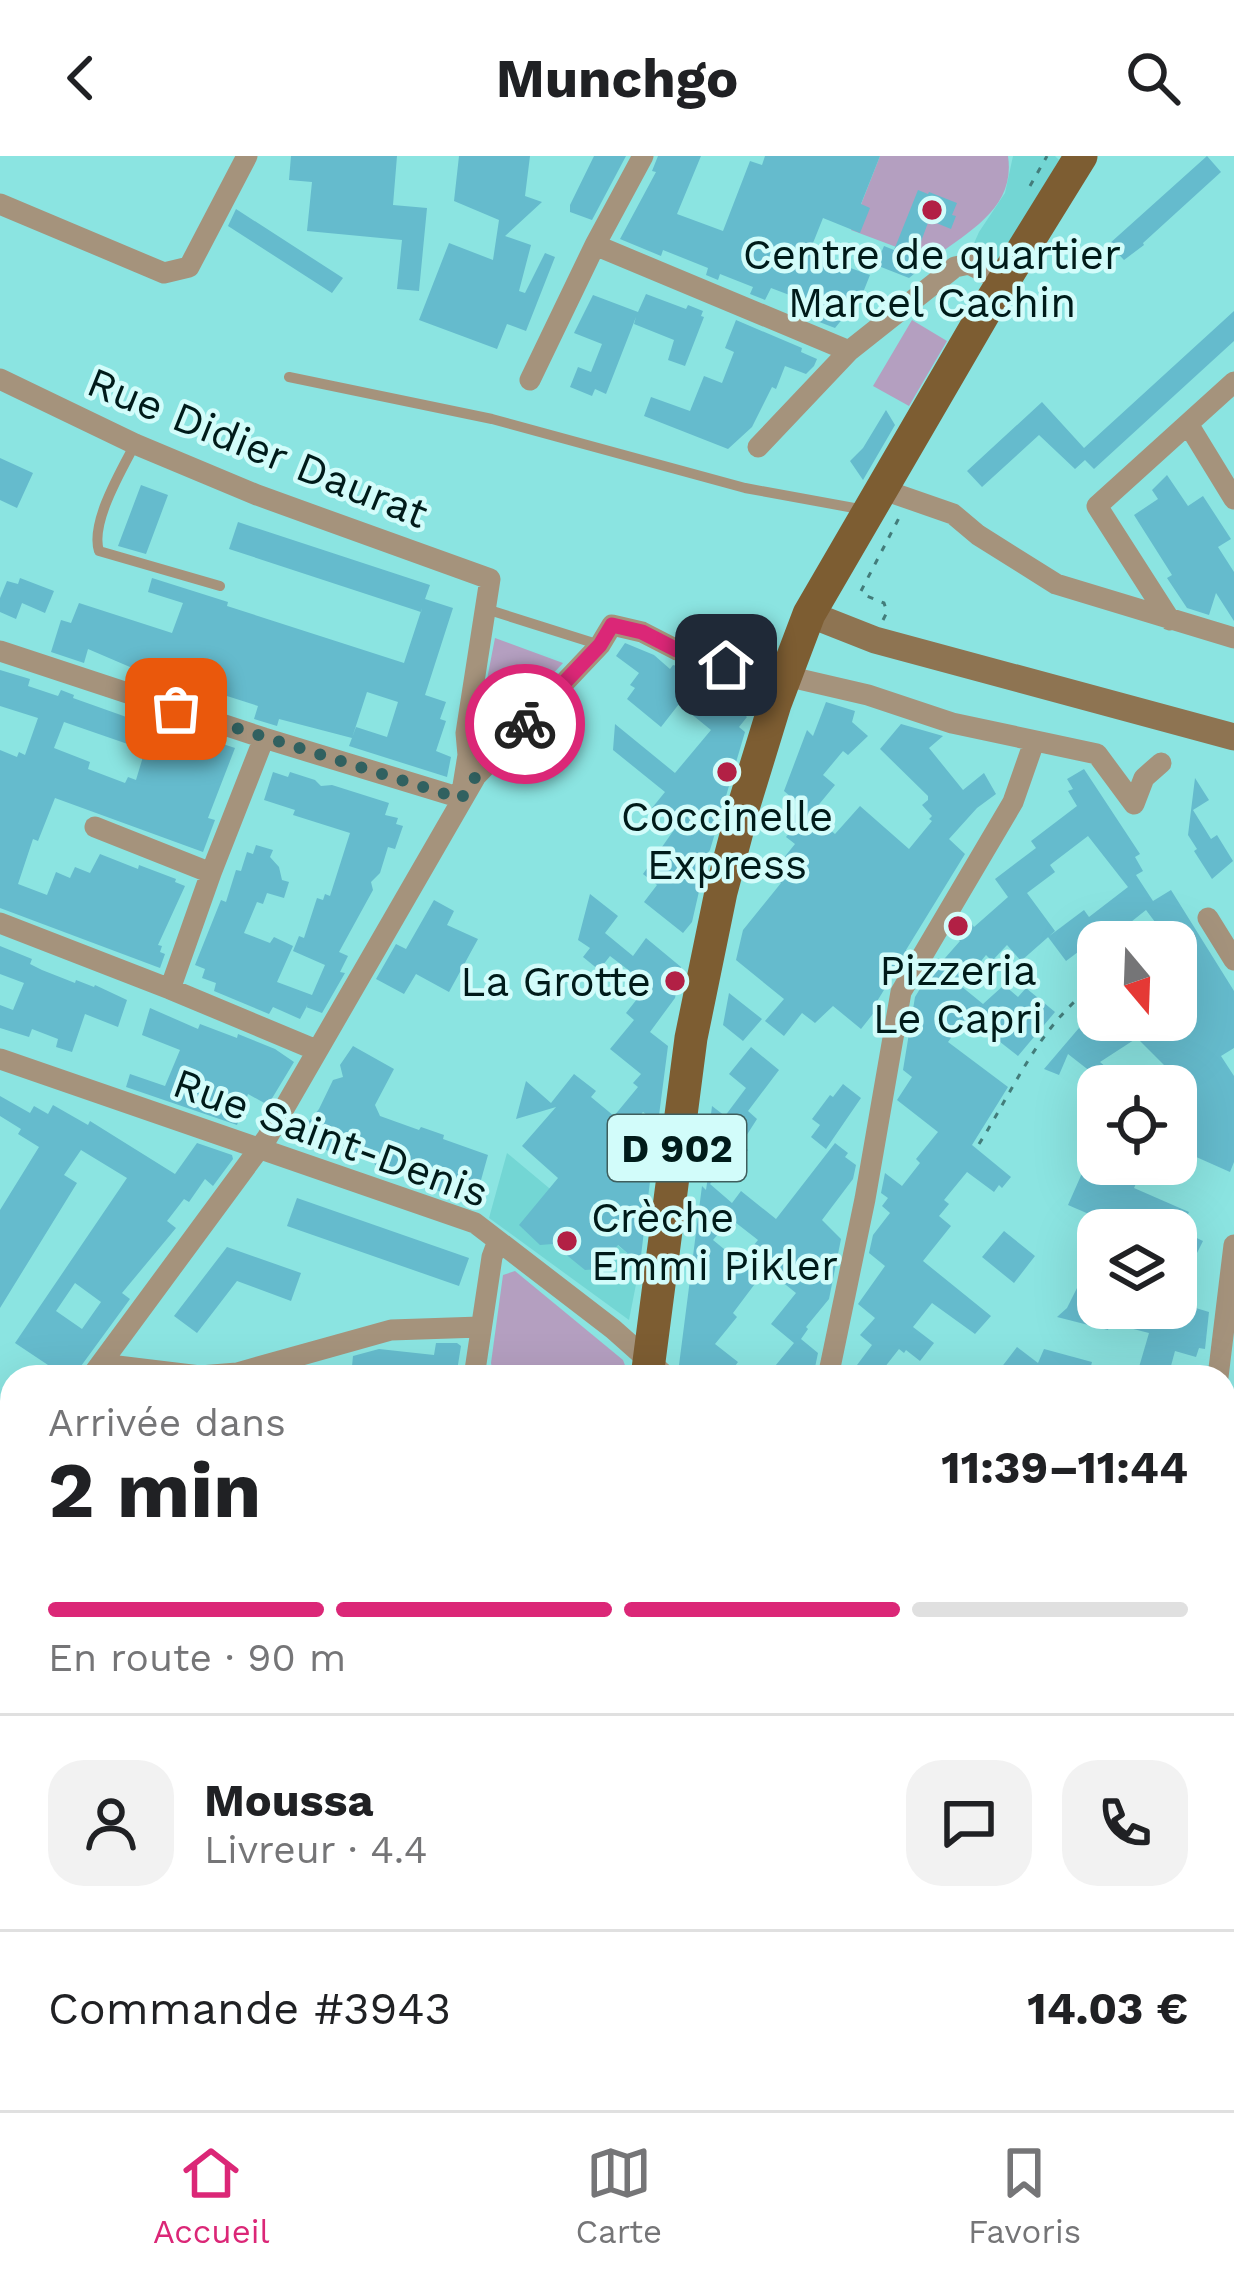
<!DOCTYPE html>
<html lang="fr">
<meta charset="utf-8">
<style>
body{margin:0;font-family:"Work Sans",sans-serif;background:#f2f2f2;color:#202124;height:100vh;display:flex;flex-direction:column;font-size:45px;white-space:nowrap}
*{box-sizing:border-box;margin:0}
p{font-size:39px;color:#757577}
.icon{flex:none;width:66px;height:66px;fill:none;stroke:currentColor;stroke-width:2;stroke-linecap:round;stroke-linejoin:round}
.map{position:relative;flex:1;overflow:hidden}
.drawer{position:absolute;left:0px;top:1209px;width:1236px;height:747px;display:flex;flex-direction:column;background:#fff;border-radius:36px 36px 0 0;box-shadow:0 12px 48px #0002}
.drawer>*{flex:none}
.needle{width:78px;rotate:161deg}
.fabs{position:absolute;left:1077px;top:765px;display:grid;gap:24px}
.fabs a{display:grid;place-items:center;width:120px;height:120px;border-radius:24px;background:#fff;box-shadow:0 12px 48px #0002;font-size:60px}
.pin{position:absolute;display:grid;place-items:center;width:102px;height:102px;color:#fff;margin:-51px;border-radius:24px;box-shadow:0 6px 18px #0006}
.courier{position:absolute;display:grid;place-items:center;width:120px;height:120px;margin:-60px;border:9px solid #db2777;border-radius:50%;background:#fff;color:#222;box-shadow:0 3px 15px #0007}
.summary em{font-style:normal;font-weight:700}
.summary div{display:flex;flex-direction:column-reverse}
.summary{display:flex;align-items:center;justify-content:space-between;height:204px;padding:0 48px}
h1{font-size:78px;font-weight:700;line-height:90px}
.bar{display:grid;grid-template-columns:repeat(4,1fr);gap:18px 12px;align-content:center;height:144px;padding:0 48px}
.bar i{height:15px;border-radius:9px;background:#e0e0e0}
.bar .on{background:#db2777}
.bar p{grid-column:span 4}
.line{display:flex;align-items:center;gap:30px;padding:0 48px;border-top:3px solid #e0e0e0}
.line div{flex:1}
.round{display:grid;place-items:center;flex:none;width:126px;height:126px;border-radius:36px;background:#f2f2f2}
header{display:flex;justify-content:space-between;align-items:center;height:156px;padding:0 48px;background:#fff;font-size:54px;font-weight:700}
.menu{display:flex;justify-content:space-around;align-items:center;height:168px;border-top:3px solid #e0e0e0;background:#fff;font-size:33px;color:#757577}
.menu a{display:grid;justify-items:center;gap:6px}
.menu .on{color:#db2777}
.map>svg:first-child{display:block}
.built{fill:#73d6d4}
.green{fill:#b49fc0}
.building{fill:#65bbcd;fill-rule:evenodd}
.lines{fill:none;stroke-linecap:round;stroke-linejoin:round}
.path{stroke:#437c7a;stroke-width:3;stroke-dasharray:6 9;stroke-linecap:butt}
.lane{stroke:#a5937c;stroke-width:10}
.street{stroke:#a5937c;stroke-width:21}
.secondary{stroke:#8e7452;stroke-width:27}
.primary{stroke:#7d5d32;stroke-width:33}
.done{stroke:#316160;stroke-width:12;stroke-dasharray:0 21.6}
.route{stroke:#db2777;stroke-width:15}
.poi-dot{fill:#b22045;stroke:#d2fcfa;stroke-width:4.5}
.labels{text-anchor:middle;stroke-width:9;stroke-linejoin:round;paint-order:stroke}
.shield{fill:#d2fcfa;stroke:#3f5e5d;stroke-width:3}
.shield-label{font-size:39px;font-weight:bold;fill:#001b1a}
.poi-label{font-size:42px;fill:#001b1a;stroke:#d2fcfa}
.street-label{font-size:42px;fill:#001b1a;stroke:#d2fcfa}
</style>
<header><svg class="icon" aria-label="back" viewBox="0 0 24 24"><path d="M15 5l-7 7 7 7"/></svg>Munchgo<svg class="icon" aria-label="search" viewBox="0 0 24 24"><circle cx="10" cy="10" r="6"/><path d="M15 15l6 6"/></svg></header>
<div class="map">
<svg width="1234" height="1954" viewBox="0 0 1234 1954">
<rect width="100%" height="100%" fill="#8be4e1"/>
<path class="built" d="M1013,0H1055L1059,4L1000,104H989L971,94L979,76L1005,37Z
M507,997L640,1108L629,1164L489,1062Z
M1224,1805L1234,1807V1954H922L926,1949L923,1944H1224Z"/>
<path class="green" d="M880,0H1008C1016,53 967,76 931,104L851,74Z
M912,164L947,185L909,250L873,230Z
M495,482L563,507L496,579L478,570Z
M515,1115L623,1204L626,1212L625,1221H494L491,1207L503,1119Z"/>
<path class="building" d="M291,0H397L393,49L427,52L419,135L397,133L402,84L307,75L312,26L289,24Z
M459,0H530L525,40L542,46L505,80L531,89L519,135L525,137L545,97L555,101L526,175L507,168L497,193L419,164L449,87L493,104L499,64L454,45Z
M594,0H626L592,64L570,56V49Z
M658,0H701L677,58L723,75L750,5L762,9L765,0H880L861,48L870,52L860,77L823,62L811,92L830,100L828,104L870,119L862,139L835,172L814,164L821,150L793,137L792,140L771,132L765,144L750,138L753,131L720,118L718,124L706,119L708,112L663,94L661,100L620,83L656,16L652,15Z
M1207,0L1221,16L1143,87L1144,89L1124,104L1109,88Z
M918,34L928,38L929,36L957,47L952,59L956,60L951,73L929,64L916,99L931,104L909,122L876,109L884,90L894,94Z
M236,53L343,122L332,137L228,70Z
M646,138L686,153L688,149L703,155L701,160L704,161L685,210L668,204L674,184L634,168L636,161L606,238L595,233L592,240L570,231L578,211L591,216L602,188L574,177L593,139L638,156Z
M1234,155V185L1094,313L1085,304L1075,313L1039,279L982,331L967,315L1042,246L1084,292Z
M736,164L802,192L801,196L817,203L814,210L806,218L785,210L776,233L772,231L752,271L728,293L644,260L651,241L690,255L704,220L722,227L734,196L725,192Z
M886,254L895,269L863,324L850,305L863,292Z
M0,302L33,317L17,352L0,344Z
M1167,319L1188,350L1203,340L1231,383L1218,391L1234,416V465L1216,437L1209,459L1187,452L1167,422L1172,419L1134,359L1158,343L1152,334Z
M141,329L168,339L146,398L118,390Z
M238,366L430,429L425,443L453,452L425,539L446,546L440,563L446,565L436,595L451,601L447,621L349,590L356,571L387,581L398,546L367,536L352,582L279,563L277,570L254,563L258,550L227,540L223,551L157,526L156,530L134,522L137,514L88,493L84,507L51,496L61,464L71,467L79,447L172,477L183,447L148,436L152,422L228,446L227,450L404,507L422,452L421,456L229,393Z
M20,422L54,435L45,457L22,447L16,463L0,456V442L7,425L18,428Z
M625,487L654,499L670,513L673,509L695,515L747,561L739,571L745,576L710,694L689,722L700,731L692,766L683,777L644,746L657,729L643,718L676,671L652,652L665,636L613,594L615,568L675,617L711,574L679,548L661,571L627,543L635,532L630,529L639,517L616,500Z
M0,514L30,523L28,530L58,540L61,534L74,539L73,542L177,579L219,592L220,587L235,592L208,662L215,664L203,696L55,642L38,685L33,683L18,728L47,739L56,716L70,722L75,711L90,717L100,698L138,713L139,709L176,723L175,726L185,730L158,789L162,790L160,796L165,798L160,812L0,752V594L17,601L19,596L25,599L38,562L0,550ZM64,566L145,594L136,624L128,621L125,627L88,613L90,606L54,592Z
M826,546L855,555L852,566L868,580L848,599L843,595L823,619L835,629L811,658L784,635L807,574L813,580Z
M901,568L943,580L929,592L963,634L984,617L996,638L977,652L949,683L965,698L906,794L907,796L873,852L876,854L861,873L833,850L815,867L802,857L784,880L765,865L784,843L736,804L743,774L781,727L770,719L795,688L786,681L790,676L784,671L802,650L835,678L860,650L909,693L932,665L929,663L932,660L922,649L928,644V640L880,593Z
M1084,613L1140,698L1135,701L1143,715L1136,719L1153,745L1171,734L1234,835V892L1221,900L1234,920V1006L1230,1016L1176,992V973L1186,954L1176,943V930H1144L1165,910L1137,882L1100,906L1122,925L1118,930H1109L1068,898L1059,919L1044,913L1079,872L1084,878L1108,864H1176V786H1170L1146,754L1107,785L1102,778L1066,805L1048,781L1084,754L1089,761L1128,731L1088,680L1050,709L1055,716L1027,737L1055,775L1021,805L1007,789L992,805L986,799L961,830L983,848L1004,829L1018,841L1026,832L1055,856L1018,900L967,860L948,886L1008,931L972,989L1011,1021L1002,1032L999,1029L994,1036L967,1016L944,1044L949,1048L939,1060L951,1070L923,1105L991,1160L975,1178L932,1147L913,1171L934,1187L920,1205L906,1194L904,1197L899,1193L877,1221H872L857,1209L872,1189L860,1179L875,1162L858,1148L885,1110L869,1097L873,1079L890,1057L882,1050L888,1042L881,1037L885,1017L902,1030L920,1007L916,1003L938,976L897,944L912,921L903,914L915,841L935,808L938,810L960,785L957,783L971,767L974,771L1008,741L995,723L1036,692L1031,685L1077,650L1068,635L1073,633L1067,623Z
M273,616L288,621L290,616L315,624L321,630L332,629L389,647L385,659L398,662L396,668L403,670L395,693L388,691L380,717L371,726L373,734L339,796L348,800L340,816L345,817L322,857L306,851L308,848L300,863L273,851L269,858L214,835L216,827L202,822L205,813L195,809L221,744L226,746L236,714L241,715L247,696L253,698L256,689L273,694L270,701L279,711L282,724L289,726L284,742L267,737L263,748L257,746L244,777L270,787L274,781L293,790L277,826L312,839L325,809L293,795L299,780L304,782L317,742L323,744L325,738L330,740L350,677L293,659L295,654L264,644Z
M1195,622L1209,644L1193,654L1211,683L1217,679L1233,705L1212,723L1194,695L1197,693L1188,679Z
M590,738L618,760L605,777L633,800L646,782L681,811L675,842L650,876L668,890L658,967L643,956L624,979L632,986L625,995L651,1017L640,1108L618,1089L598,1113L585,1114L553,1088L540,1089L519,1069L558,1022L522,990L556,951L516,963L526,925L551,947L574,918L596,935L591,941L614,960L638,931L633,927L641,918L610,893L634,864L626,857L648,829L610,800L599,814L583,801L590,792L578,784Z
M434,744L454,755L447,769L478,783L449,836L416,818L404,838L376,823L396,788L406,793Z
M0,790L32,803L30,808L42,814L75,827L76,824L94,831L95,829L127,844L118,871L85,858L72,896L56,891L58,883L32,873L29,881L0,872V849L13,854L24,827L0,818Z
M729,837L762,863L743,885L723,869Z
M150,852L198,873L200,868L237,882L238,878L275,893L294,906L268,949L248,938L237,969L126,931L130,918L165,930L180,894L142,879Z
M353,890L394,913L375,949L380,960L419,974L421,971L444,979L443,983L488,999L476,1042L461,1036L460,1039L453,1036L449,1038L438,1035L430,1026L401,1016L390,1017L379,1013L371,1004L342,994L330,996L311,986L307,975L309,965L319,953L333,924L343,921L340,909Z
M751,891L779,914L748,955L757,963L741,988L748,994L735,1010L728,1004L710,1028L732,1047L741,1035L776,1063L835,987L848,997L845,1001L856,1009L853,1023L822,1064L841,1083L829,1143L806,1171L808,1173L801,1183L818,1197L813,1221H766L794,1187L771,1168L796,1137L766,1113L733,1157L737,1161L715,1188L738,1206L727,1221H684L679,1209L702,1030L706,1034L714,979L709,975L712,950L725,960L746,932L729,918ZM731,1063L758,1084L740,1106L713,1084Z
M843,928L861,942L826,993L811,981L820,969L812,963L830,939L833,941Z
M0,940L30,957L34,950L48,958L53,949L88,969L90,965L175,1018L197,987L232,999L233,1003L213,1030L205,1023L189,1046L184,1043L167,1065L176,1072L122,1137L130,1143L73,1221H43L51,1211L15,1187L127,1022L81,994L64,1019L77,1027L0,1152V1054L39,991L18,978L21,973L0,960ZM75,1127L101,1146L82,1173L56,1155Z
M1098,981V1008H1123L1141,1017L1134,1032L1189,1056L1180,1074L1203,1085L1188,1115L1176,1109V1074H1100L1105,1065L1068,1049Z
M297,1042L469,1102L459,1130L287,1070Z
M1004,1075L1035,1100L1014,1127L982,1101Z
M1098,1090V1129L1091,1143L1098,1145V1152H1135L1153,1157L1155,1152H1176V1146L1209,1156L1205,1193L1199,1192L1196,1201L1175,1195L1168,1221H1148L1137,1218L1149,1177L1110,1167L1108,1174L1057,1161L1067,1152Z
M227,1091L301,1117L291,1145L237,1125L197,1177L174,1160Z
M436,1187H457L461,1190L456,1221H351L353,1200L379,1193L434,1199Z
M1017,1191L1038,1207L1044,1193L1092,1206L1088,1221H994Z"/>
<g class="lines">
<path class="path" d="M1030,30L1047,0
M883,464L887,456L884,447L864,439L861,435L900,360
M1176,788L1196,779
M979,988C1017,928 1039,869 1098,826
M494,1214L522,1221
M1224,1643L1234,1655
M1224,1707H1234"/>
<path class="lane" d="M289,221L492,263L745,332L865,354
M135,288C121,315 90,367 99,395L220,430
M486,453L600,489
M1224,1825L1234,1826"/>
<path class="street" d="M0,48L164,117L189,111L247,0
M595,89L849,195
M0,223L135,288L257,339L490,423L466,577L468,599L461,642L264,582L0,495
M530,224L595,89L643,0
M1188,268L1234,343
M758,291L849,195L955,111L969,108L1003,126
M881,333L953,358L978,379L1056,428L1234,482
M1170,464L1097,350L1234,226
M786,520L868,539L952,567L1097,598L1134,648
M1134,648L1144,622L1161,607
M95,671L211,717
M1208,762L1234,804
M0,767L170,833L316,894
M170,833L211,717L264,582
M0,903L475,1067L613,1173L667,1221
M101,1208L200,1220L237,1217L391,1174L480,1171
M91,1221L267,982L476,620L600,489L612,469L642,476L677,494L726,509
M474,1221L492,1101L498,1085
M828,1221L865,1043L901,836L1013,646L1034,586
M1218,1221L1234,1089
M0,1301L12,1306
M0,1385L12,1331
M1224,1411L1234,1408
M1224,1569L1234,1574
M1224,1770L1234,1772
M0,1792L12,1793
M408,1954V1944
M879,1954L881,1944"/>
<path class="secondary" d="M809,458L875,484L1234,581"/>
<path class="primary" d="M647,1221L691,882L721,736L744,649L775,548L809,458L987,152L1081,0
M555,1954L557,1944"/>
</g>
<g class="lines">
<path class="done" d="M176,553L461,643L476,620L525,568"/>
<path class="route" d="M525,568L600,489L612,469L642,476L677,494L726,509"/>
</g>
<g class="poi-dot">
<circle cx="932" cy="54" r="12"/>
<circle cx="727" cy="616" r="12"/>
<circle cx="958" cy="770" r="12"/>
<circle cx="675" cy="825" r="12"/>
<circle cx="567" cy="1085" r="12"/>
</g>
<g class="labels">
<rect class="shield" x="608" y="959" width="138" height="66" rx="9"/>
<g class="shield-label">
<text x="677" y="1006">D 902</text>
</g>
<g class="poi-label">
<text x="932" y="113">Centre de quartier<tspan x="932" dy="48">Marcel Cachin</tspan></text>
<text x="727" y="675">Coccinelle<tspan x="727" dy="48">Express</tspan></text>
<text x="958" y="829">Pizzeria<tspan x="958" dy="48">Le Capri</tspan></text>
<text x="651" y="840" text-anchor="end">La Grotte</text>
<text x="591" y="1076" text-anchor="start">Crèche<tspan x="591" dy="48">Emmi Pikler</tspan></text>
</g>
<g class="street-label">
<text transform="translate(258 291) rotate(22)" y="15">Rue Didier Daurat</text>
<text transform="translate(331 981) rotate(20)" y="15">Rue Saint-Denis</text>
</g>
</g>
</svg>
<div class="fabs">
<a><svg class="needle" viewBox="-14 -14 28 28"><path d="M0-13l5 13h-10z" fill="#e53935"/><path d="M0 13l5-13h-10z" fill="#757577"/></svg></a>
<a><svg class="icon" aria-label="locate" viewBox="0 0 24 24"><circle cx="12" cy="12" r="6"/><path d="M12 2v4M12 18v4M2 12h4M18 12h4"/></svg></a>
<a><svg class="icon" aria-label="layers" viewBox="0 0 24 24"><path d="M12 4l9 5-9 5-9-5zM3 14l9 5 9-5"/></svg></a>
</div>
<div class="pin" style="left:176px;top:553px;background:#ea580c"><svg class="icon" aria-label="bag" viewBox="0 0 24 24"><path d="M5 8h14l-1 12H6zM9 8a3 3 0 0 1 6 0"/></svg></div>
<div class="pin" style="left:726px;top:509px;background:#1f2937"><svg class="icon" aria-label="home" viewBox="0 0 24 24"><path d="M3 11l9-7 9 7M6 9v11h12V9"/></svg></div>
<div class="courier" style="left:525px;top:568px"><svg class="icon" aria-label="bike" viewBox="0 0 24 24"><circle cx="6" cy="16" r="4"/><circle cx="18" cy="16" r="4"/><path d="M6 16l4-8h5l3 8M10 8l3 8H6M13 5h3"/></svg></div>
<section class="drawer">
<div class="summary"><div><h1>2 min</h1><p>Arrivée dans</p></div><em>11:39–11:44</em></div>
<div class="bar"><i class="on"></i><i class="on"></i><i class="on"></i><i></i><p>En route · 90 m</p></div>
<div class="line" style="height:216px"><a class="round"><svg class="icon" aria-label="person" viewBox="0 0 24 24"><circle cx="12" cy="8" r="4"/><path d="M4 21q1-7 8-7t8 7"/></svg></a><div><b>Moussa</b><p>Livreur · 4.4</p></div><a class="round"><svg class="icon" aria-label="chat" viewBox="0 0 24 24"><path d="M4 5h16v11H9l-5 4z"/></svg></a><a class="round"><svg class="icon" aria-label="phone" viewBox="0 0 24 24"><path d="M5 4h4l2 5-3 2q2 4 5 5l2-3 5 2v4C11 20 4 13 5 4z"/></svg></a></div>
<div class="line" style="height:156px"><div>Commande #3943</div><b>14.03 €</b></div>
</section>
</div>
<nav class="menu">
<a class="on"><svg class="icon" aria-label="home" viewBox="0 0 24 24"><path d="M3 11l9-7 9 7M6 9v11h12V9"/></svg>Accueil</a>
<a><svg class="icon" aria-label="map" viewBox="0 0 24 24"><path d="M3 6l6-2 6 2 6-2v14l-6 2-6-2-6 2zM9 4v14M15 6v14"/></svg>Carte</a>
<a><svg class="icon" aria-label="saved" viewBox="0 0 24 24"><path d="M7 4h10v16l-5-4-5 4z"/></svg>Favoris</a>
</nav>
